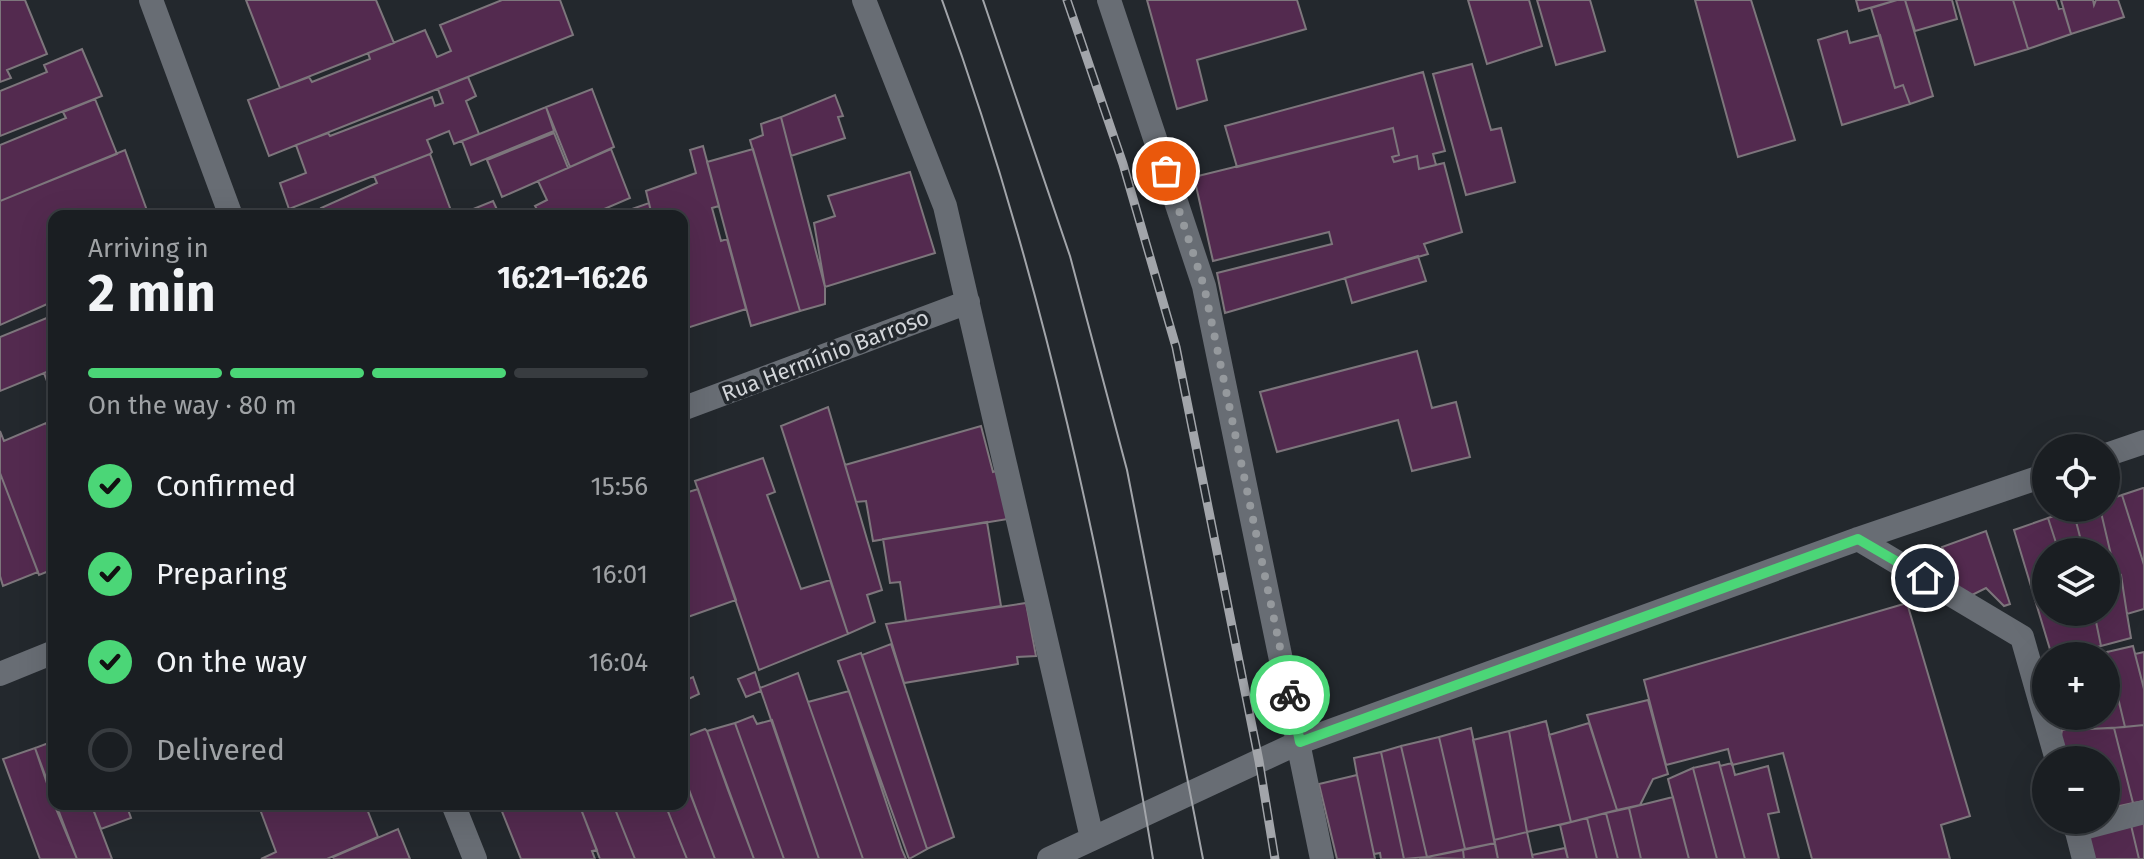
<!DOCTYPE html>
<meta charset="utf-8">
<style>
body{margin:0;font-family:"Fira Sans",sans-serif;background:#23272a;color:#f1f3f6;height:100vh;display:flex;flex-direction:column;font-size:30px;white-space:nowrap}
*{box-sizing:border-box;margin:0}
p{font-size:26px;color:#9fa2a5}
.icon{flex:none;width:44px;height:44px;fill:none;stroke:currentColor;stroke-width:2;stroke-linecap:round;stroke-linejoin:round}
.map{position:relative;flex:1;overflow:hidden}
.side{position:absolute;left:48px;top:210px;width:640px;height:600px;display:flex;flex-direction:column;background:#1a1e22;border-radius:16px;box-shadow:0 8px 32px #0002,0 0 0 2px #383c40}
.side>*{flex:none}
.controls{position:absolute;left:2032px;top:434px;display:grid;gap:16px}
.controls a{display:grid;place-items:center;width:88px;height:88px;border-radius:50%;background:#1a1e22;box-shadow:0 8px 32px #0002,0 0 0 2px #383c40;font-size:40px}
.pin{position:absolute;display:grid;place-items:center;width:68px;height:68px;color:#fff;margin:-34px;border:4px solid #fff;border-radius:50%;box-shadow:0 2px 8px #0007}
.courier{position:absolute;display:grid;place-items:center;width:80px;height:80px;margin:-40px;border:6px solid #4bd677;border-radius:50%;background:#fff;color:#222;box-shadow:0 2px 10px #0007}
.summary em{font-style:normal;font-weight:700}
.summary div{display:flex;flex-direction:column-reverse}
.summary{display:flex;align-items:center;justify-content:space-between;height:136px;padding:0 40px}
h1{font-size:52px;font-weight:700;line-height:60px}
.bar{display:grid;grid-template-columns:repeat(4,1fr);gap:12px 8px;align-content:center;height:96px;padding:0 40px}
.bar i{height:10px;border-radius:6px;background:#383c40}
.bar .active{background:#4bd677}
.bar p{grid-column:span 4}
ol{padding:0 40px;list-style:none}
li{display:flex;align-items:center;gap:24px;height:88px}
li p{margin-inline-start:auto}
li .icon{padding:8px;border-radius:50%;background:#4bd677;color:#111;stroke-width:4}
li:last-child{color:#9fa2a5}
li i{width:44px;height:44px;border:4px solid #383c40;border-radius:50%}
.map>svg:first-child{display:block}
.building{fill:#532a4f;stroke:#7d767c;stroke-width:2}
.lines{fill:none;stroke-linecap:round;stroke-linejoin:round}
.minor{stroke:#686d74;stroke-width:24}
.tram{stroke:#a2a5aa;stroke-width:2}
.rail-casing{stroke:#a2a5aa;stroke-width:9}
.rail{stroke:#23282d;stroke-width:6;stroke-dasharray:18;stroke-linecap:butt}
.done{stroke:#95999d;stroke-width:8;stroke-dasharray:0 14.4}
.route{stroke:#4bd677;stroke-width:10}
.labels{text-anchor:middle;stroke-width:7;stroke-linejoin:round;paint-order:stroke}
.street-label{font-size:22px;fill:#d3d6da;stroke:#23282d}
</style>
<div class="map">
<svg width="2144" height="859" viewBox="0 0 2144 859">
<rect width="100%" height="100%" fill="#23282d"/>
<path class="building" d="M0,0H25L47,54L7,70L11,78L0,82Z
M246,0H376L394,43L280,88Z
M502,0H560L573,35L269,156L248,100L309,77L312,82L370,59L368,53L425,30L437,57L451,51L440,25Z
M1147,0H1297L1306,29L1197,60L1207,100L1177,109Z
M1468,0H1529L1542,46L1487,64Z
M1537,0H1590L1605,51L1556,65Z
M1695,0H1751L1795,140L1738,157Z
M1856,0H1897L1859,11Z
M1897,0H1905L1933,96L1910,104L1903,85L1895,88L1871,8Z
M1905,0H1952L1957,19L1915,31Z
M1956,0H2013L2028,49L1975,65Z
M2013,0H2056L2059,9L2063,8L2071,34L2028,49Z
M2061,0H2093L2094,5L2096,0H2118L2124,17L2071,34Z
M1847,31L1850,43L1880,35L1895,88L1903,85L1910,104L1842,125L1818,40Z
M82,49L102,96L0,136V91L47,72L44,65Z
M1472,64L1491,130L1501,128L1515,182L1466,195L1433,74Z
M1423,72L1445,151L1433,154L1436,165L1419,169L1417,156L1394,162L1392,157L1399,155L1393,128L1237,167L1225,126Z
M468,77L476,96L466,101L479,134L454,144L449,131L427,140L432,152L430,154L289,209L280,183L306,173L296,145L328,133L330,136L432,97L435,106L443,103L438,89Z
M592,89L614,147L570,167L546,107Z
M835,95L843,116L838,117L845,138L791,156L781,117Z
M95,99L117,154L0,201V145L66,118L63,112Z
M546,107L554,131L471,165L462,141Z
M781,117L825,287V304L800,311L750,140L763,135L761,124Z
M1393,128L1399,155L1392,157L1394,162L1417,156L1419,169L1444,163L1462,232L1424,244L1428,254L1225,313L1217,273L1332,244L1329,232L1213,261L1194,177Z
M554,133L568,168L502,197L487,160Z
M703,146L719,206L712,208L721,241L727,239L746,309L684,329L682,216H652L646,191L696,173L690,150Z
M611,149L630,198L588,216H541L535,206L547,200L538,181Z
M753,149L800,311L751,326L707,162Z
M125,150L149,216H54V301L0,325V201Z
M430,154L453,216H324L321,208L377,183L374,176Z
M910,172L935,253L825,287L814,223L835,216L828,196Z
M493,201L500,216H456Z
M649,203L652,216H612Z
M1418,256L1426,281L1352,303L1345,278Z
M54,315V369L0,391V337Z
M1417,351L1432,408L1456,402L1470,457L1412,471L1398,420L1277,452L1260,392Z
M54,369V400L44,373Z
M828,407L882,590L867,595L875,622L848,634L781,426Z
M46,423L54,444V569L39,575L0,473V431L4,441Z
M981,426L993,472L1003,469L1014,518L873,541L866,501L856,502L845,465Z
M763,458L775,492L767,495L801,589L830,580L848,634L759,670L695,481Z
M0,473L38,572L3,586L0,576Z
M2143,488H2144V565L2122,495Z
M698,489L736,600L682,619V494Z
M2122,495L2144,565V609L2127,614L2121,575L2116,576L2100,508H2106V500Z
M2080,508H2100L2116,576L2121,575L2127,614L2131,638L2101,646L2094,612H2106V552H2084L2073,510Z
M2073,510L2084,552H2059L2048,518Z
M2048,518L2059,552H2046V612H2094L2101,646L2062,656H2052L2014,530Z
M987,522L1001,606L906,621L900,582L890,583L883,539Z
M1986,531L2010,604L2004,606L1986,588L1964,599L1931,559L1944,551L1942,547Z
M1026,603L1036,656L1017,657L1018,664L904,683L886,624Z
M1907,603L1970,816L1941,825L1950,859H1812L1783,753L1732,765L1728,749L1666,765L1644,680Z
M891,644L954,837L927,849L862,655Z
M2133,646L2144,689V725L2125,727L2107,652Z
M2107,652L2125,727L2090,729L2086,716H2106V656H2091Z
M2144,652V689L2135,654Z
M861,653L927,849L909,859L838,661Z
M755,672L761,691L746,697L738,679Z
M798,673L808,702L863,859H819L760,688Z
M693,677L699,694L682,702V682Z
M849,691L902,850L906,859H863L808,702Z
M1648,700L1668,774L1653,779L1640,805L1617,810L1587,715Z
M753,716L757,724L772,720L819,859H784L735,723Z
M2058,716H2086L2090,729L2062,730Z
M1546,721L1571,822L1527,832L1509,731Z
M735,723L784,859H754L728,790L707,731Z
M1589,723L1617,810L1571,822L1549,735Z
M2144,725V801L2133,803L2114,728Z
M1471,728L1495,843L1465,849L1439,737Z
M2114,728L2133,803L2106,809V760H2065L2060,741L2062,730Z
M705,729L707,731L754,859H715L682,772V738Z
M1509,731L1527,832L1494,840L1473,740Z
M1439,737L1465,849L1427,857L1401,746Z
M54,741V799L35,748Z
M1401,746L1427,857L1404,859L1381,752Z
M35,748L54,804L77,859H40L3,759Z
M1381,752L1404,859H1381L1380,853L1374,854L1357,775L1354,758Z
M1719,762L1720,766L1745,859H1717L1693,768Z
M1732,763L1735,775L1768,766L1779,812L1768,814L1779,859H1745L1720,766Z
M1693,768L1717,859H1689L1668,779Z
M1357,775L1375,859H1337L1319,784Z
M685,779L715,859H687L665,804H682Z
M1673,797L1689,859H1641L1629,808Z
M56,804H91L112,859H77Z
M91,804H126L131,818L101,829Z
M258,804H365L378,837L327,859H261L276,852Z
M499,804H579L597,850L592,851L595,859H521Z
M579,804H613L635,859H600Z
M613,804H665L687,859H635Z
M1629,808L1641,859H1618L1606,813Z
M1606,813L1618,859H1597L1587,818Z
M2144,817V859H2139L2130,821Z
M1587,818L1597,859H1568L1560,825Z
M2130,821L2139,859H2092L2084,832Z
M398,829L410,859H334L333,857Z
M1527,832L1533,859H1498L1494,840Z
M1495,843L1498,859H1464L1463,850Z
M1565,848L1568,859H1533L1532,855Z
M1463,850L1464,859L1419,858L1427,857Z"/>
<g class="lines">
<path class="minor" d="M151,0L231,216
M864,0L945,206L1092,838
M1109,0L1204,286L1322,859
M682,409L968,302
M2106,455L2144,442
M1858,539L2022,637L2057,760
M0,674L54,652
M453,804L475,859
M2074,820L2084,859
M2076,830L2144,812
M1049,859L1300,742L1858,539L2046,475"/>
<path class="tram" d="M942,0C1043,277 1105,568 1153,859
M983,0L1070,256L1127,470L1203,859"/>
<defs>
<path id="rail" d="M1067,0L1123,164L1176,347L1259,761L1275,859"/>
</defs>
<use href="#rail" class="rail-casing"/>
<use href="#rail" class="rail"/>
</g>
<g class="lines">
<path class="done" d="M1166,171L1204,286L1290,695"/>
<path class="route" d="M1290,695L1300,742L1858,539L1925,578"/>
</g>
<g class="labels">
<g class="street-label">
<text transform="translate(825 355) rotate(-21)" y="8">Rua Hermínio Barroso</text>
</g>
</g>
</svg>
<div class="controls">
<a><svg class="icon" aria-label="locate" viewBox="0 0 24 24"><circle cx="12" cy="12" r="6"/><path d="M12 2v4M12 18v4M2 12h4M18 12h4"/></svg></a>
<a><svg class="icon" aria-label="layers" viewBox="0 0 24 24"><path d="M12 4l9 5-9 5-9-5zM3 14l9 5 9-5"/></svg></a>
<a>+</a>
<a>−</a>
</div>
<div class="pin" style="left:1166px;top:171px;background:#ea580c"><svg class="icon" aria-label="bag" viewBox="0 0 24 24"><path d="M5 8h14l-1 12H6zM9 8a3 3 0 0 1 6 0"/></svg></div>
<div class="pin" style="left:1925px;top:578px;background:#1f2937"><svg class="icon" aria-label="home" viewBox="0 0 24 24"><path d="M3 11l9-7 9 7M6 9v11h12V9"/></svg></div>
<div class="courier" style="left:1290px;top:695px"><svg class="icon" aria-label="bike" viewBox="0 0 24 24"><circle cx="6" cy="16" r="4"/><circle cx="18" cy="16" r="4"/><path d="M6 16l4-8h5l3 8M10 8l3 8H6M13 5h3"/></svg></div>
<section class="side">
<div class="summary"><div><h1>2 min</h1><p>Arriving in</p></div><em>16:21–16:26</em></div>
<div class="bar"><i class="active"></i><i class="active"></i><i class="active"></i><i></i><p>On the way · 80 m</p></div>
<ol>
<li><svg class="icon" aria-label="check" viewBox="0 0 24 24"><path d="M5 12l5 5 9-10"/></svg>Confirmed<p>15:56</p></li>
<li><svg class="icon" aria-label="check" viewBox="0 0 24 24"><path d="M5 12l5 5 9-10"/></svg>Preparing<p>16:01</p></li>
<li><svg class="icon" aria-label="check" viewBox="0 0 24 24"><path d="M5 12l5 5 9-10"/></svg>On the way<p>16:04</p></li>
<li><i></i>Delivered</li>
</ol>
</section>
</div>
